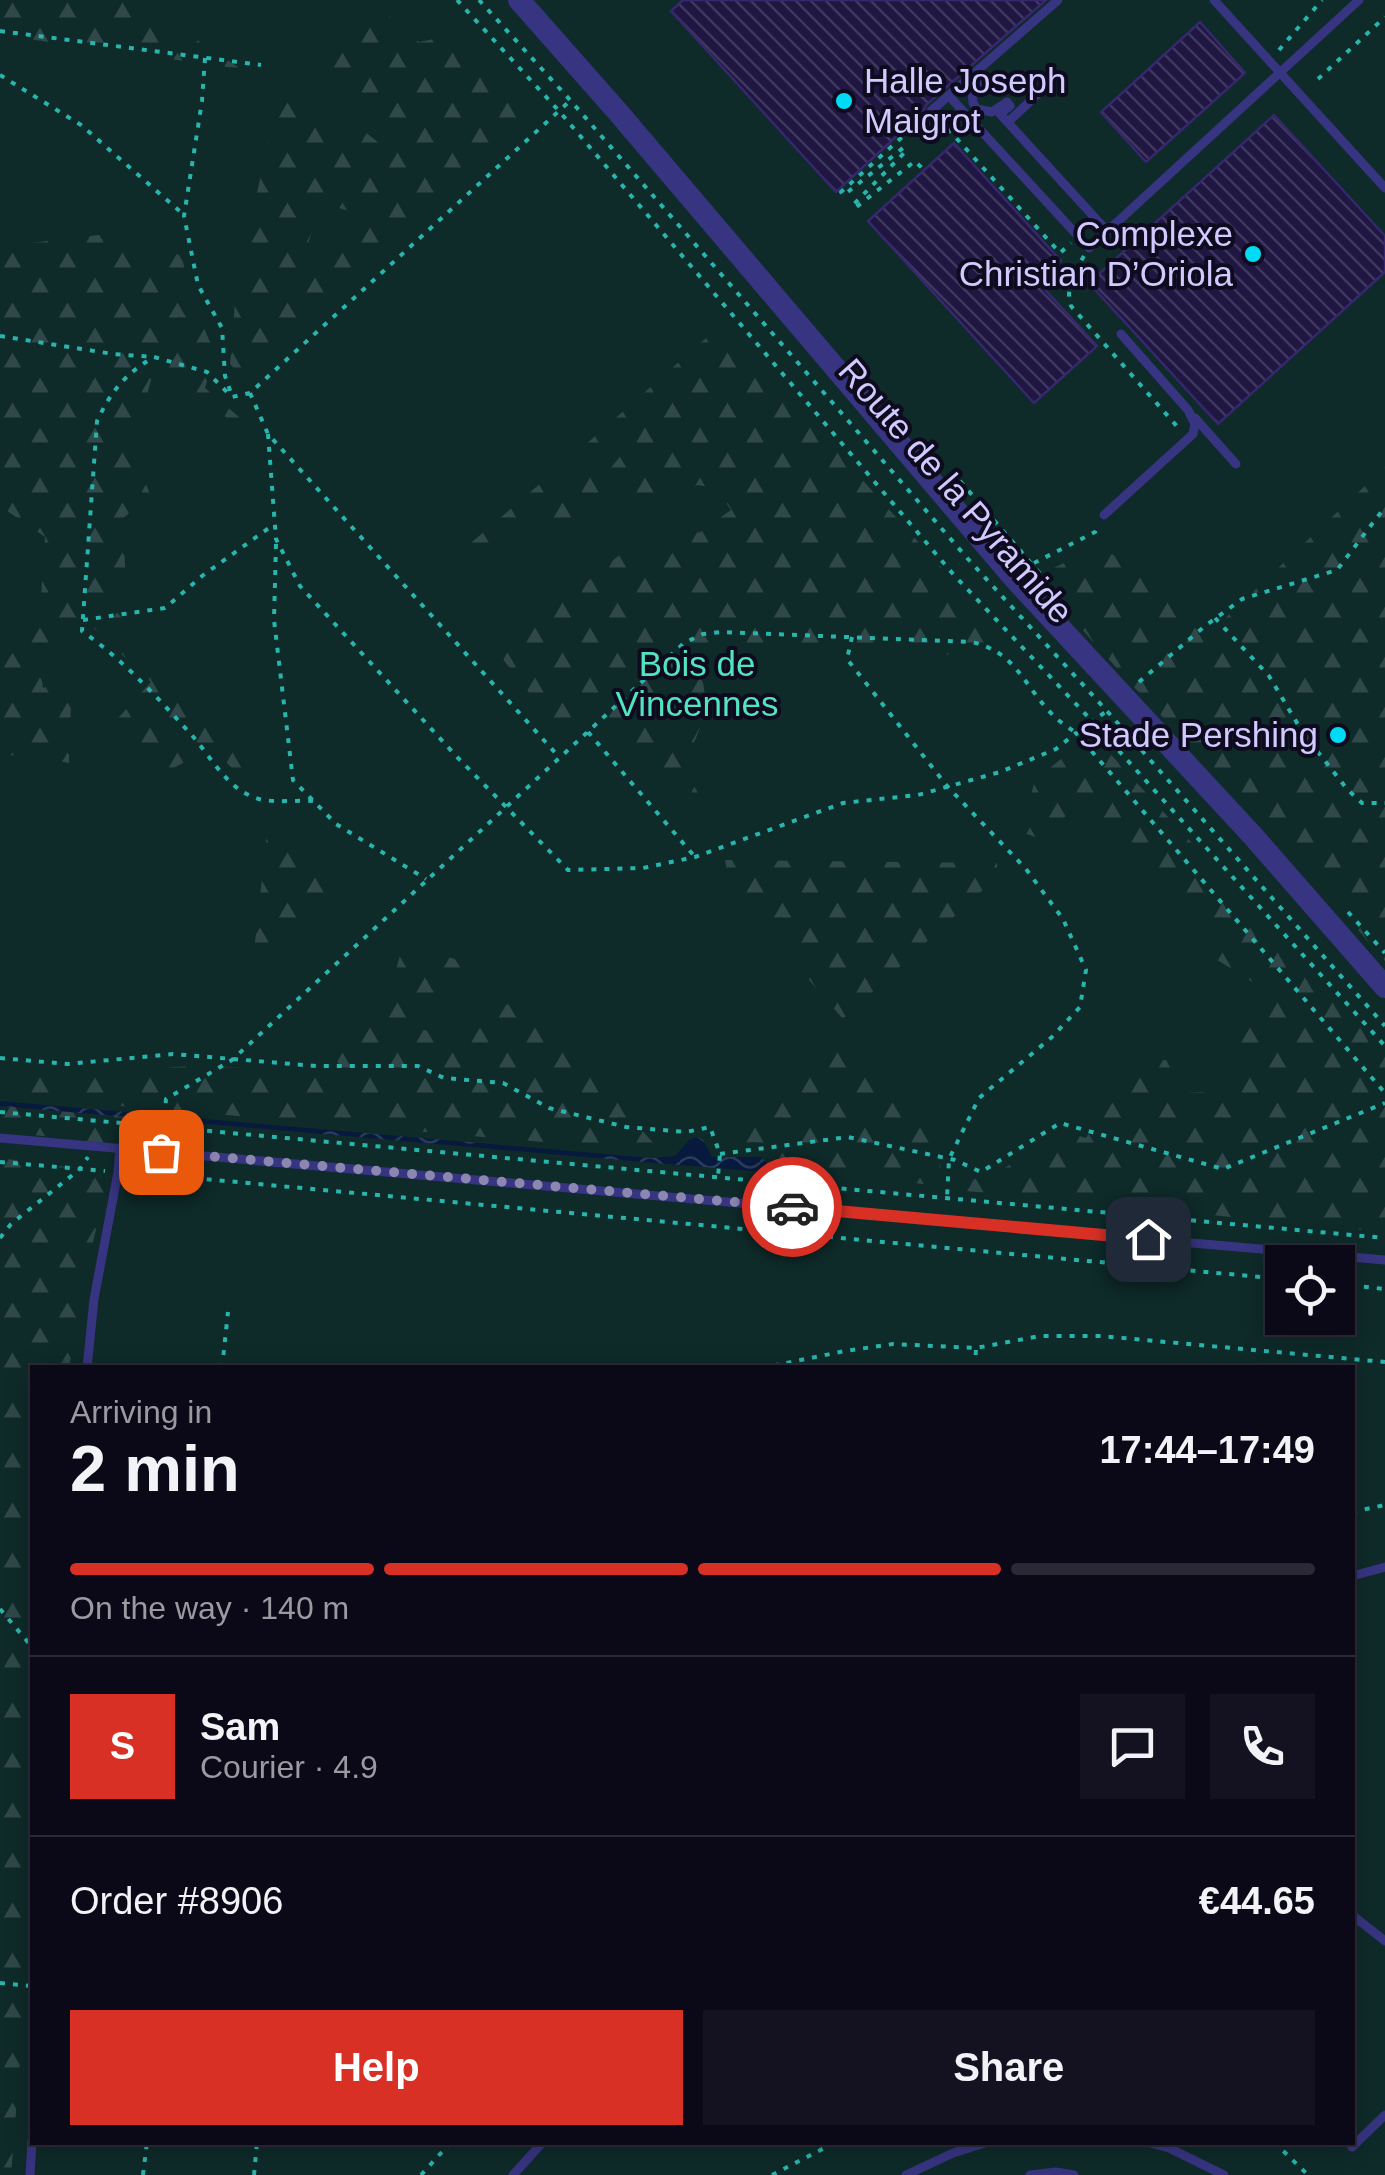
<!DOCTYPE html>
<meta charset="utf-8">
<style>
body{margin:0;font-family:Helvetica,sans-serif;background:#141120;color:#f1f3f6;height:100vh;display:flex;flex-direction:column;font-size:38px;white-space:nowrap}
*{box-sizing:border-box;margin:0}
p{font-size:32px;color:#9a9aa1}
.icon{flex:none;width:55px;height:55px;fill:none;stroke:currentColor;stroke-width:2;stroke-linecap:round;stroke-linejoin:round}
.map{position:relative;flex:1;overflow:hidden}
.panel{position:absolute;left:30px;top:1365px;width:1325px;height:780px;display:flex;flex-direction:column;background:#0b0817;border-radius:0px;box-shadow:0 5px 25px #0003,0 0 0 2px #2b2936}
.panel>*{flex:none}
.buttons{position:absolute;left:1265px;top:1245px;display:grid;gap:20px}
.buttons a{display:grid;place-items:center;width:90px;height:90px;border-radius:0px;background:#0b0817;box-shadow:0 5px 25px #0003,0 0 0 2px #2b2936;font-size:50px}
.pin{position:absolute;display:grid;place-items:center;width:85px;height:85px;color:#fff;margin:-42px;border-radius:20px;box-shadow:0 5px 15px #0006}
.courier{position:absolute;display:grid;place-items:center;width:100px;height:100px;margin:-50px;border:8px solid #d93025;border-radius:50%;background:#fff;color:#222;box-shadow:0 2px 12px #0007}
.headline em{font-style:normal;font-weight:600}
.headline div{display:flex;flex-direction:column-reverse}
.headline{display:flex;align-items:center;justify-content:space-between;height:170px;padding:0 40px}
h1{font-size:65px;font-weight:600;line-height:75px}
.bar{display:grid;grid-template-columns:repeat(4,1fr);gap:15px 10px;align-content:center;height:120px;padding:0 40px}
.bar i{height:12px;border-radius:8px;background:#2b2936}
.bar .on{background:#d93025}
.bar p{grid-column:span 4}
.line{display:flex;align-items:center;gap:25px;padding:0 40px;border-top:2px solid #2b2936}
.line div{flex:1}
.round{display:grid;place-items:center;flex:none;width:105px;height:105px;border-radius:0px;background:#141120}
.action{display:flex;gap:20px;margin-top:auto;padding:20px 40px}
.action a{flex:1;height:115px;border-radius:0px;background:#d93025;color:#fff;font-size:40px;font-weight:600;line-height:115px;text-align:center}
.action a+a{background:#141120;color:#f1f3f6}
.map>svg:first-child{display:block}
.green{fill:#0e2a29;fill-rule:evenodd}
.forest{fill:url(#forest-firs);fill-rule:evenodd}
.water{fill:url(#water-waves)}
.building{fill:url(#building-back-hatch);stroke:#36276e;stroke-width:2.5}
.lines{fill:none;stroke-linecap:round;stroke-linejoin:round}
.path{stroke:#28b5ad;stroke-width:4;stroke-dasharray:5 8;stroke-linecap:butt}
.service{stroke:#373481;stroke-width:9}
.tertiary{stroke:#373481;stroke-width:22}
.done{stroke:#8c87b1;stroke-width:10;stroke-dasharray:0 18}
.route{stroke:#d93025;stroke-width:12}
.poi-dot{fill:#00dbf5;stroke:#0f0b1f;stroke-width:4}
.labels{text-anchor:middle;stroke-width:8;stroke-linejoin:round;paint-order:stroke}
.poi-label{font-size:35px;fill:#d0caff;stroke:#0f0b1f;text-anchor:end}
.street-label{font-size:35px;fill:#d0caff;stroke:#0f0b1f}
.park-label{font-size:35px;fill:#51e4c0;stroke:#0f0b1f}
</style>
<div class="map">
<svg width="1385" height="2175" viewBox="0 0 1385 2175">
<defs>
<pattern id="forest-firs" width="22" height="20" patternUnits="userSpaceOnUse" patternTransform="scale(2.5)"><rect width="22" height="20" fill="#0e2a29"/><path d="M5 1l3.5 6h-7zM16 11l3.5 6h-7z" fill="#304849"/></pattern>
<pattern id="water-waves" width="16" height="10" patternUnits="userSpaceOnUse" patternTransform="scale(2.5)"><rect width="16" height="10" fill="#071a3d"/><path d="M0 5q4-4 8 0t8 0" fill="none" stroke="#2a3a5a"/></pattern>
<pattern id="building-back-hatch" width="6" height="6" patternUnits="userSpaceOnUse" patternTransform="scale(2.5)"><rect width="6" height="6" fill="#1f1741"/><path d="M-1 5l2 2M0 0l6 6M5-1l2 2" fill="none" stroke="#3e375e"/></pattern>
</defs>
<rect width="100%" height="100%" fill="#0f0b1f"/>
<path class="green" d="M0,0H1385V2175H0ZM1282,1262H1338V1318H1282ZM32,1368H1352V2142H32Z"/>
<path class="forest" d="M0,0H142L164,27L197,40L241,69L0,35Z
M374,3L419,42L453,35L536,109L243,378L230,364L236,291L278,95L323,124L350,120L379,143L393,125L372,96L337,88L317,50L328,41L341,49L350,48L358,11ZM321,203L371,217L311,263L301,266Z
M107,234L129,249L182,255L186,278L178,299L196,309L215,354L205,388L246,423L243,428L174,384L151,380L132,452L151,496L122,519L126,578L112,606L192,705L255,771L240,776L212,748L162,774L126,756L109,728L151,682L95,629L68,627V637L40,668L43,688L72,675L69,763L18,754L0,758V665L39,629L45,537L0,506V260L30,243Z
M722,324L1002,635L994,657L725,642L699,651L707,711L684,767L700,797L685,815L590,721L564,738L499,654L622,553L645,574L674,552L675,533L687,521L699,533L731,510L716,488L697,485L674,500L600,503L576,520L534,527L468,574L458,554L549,476L565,485L582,475L603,478L629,445L616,436L587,463L576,453Z
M1385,467V961L1276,835L1131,684L1035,577C1051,570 1075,556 1092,553C1130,546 1188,605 1217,626Z
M1092,734L1385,1054V1232L966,1191L970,1179H987L1063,1131L1086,1138L1132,1062L1166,1060L1184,1093L1230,1090L1240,1010L1275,1002L1256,984L1206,953L1195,909L1179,908L1080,803L1041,839L1021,832L1035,780Z
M268,825L289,829L300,847L306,873L324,882L323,915L250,986Z
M725,860L997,863L998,876L843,1019L730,889Z
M403,946L455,959L463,972L454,996L415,1004L405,1029L437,1031L491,1007L529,1001L661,1152L4,1096L14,1068L78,1071L196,1066L344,1072L313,1024L383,1012Z
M852,1041L915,1122L944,1136L938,1186L782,1166L755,1142L730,1145L726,1133L815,1048Z
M0,1106L150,1116L153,1149L0,1131Z
M0,1158L89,1170L105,1190L90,1255L69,1367L32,1368V1774L23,2024L11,2175H0Z"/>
<path class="water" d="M0,1101L651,1158L675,1156L689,1140L698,1137L703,1140L712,1157H761L770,1167L769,1172H764L666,1164L0,1106Z"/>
<path class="building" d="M683,0H1046L926,105L923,112L836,192L671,11Z
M1200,22L1245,73L1146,162L1101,112Z
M1274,115L1385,236V272L1218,424L1089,283Z
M954,143L1061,261L1038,282L1097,346L1034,403L868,221Z"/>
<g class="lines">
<path class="path" d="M457,0L559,111L953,574L1092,721L1385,1046
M479,0L571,101L968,559L1107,711L1385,1026
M0,31L261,65
M1279,50L1322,0
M205,58L202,101L184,216L198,285L222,328L225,376L231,393
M0,75L81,125L183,214
M1318,79L1385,17
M939,119L1060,253L1071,243
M921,120L841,192L844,195L903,148L906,151L853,205L855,208L915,161L924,170
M1084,256C1074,272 1065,287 1071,306L1181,431
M0,336L113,354L154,357
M250,393L268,434L559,757
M268,434L276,539L300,586L458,758L568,870L643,868L695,857L843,803L918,795L1000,772L1056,749L1076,733L1385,1093
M960,481L1049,584
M276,544L274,620L293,780L336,824L426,879
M1034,563L1095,532L1098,526
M1215,618L1269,676L1303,733L1347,789L1362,803H1385
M83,620L165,608L202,576L273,525
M852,637L847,659L947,786L1026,869L1063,919L1086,970L1080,1007L1052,1037L979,1098L949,1159L947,1198
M1139,682L1205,626L1242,599L1337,570L1385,507
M588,732L695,857
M313,801C297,800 275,803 259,799C225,789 211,755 188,731C155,695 122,659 82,631L97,421C112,390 124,375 154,357L207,372L232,397L250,393L572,99
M1348,912L1385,953
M0,1058L68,1064L173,1054L316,1066H418L444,1078L503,1083L549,1108L626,1127L686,1132L710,1127L720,1154L718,1176
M0,1112L1385,1238
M162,1142L166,1099L232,1060L684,643L703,634L721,632L971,642C1015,651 1023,684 1051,713C1058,721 1068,727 1076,733L1108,710
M720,1154L848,1137L955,1160L981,1172L1060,1123L1223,1169L1385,1103
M0,1162L105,1171
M129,1172L1282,1279
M0,1238L11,1224L80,1169L88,1157
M1338,1284L1385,1289
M222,1368L228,1312
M761,1368L845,1351L893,1344L976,1348L1040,1336H1101L1385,1362
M975,1368L976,1348
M1352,1512L1385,1505
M0,1609L32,1647
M0,1983L32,1986
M1274,2142L1308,2175
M143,2175L147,2142
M254,2175L257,2142
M421,2175L451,2142
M772,2175L836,2142"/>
<path class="service" d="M1214,0L1385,188
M985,77L972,92L973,103L977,109L992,112L1007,102L1010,106L1000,114L1107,231
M950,97L1089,248L1359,0
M931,111L1058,0
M1008,122L1042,90
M1195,418L1236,464
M1104,515L1193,434L1195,424L1188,410L1121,334
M0,1138L1385,1260
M87,1368L94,1299L118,1172L120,1148
M1352,1576L1385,1567
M1352,1915L1385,1941
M1147,2142L1169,2148L1224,2175
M1352,2147L1385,2115
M30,2175L32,2141
M513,2175L543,2142
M906,2175L953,2153L988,2142
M1030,2175L1056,2172L1074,2175"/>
<path class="tertiary" d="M519,0L617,111L1013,577L1253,836L1385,987"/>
</g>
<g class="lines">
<path class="done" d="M161,1152L792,1207"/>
<path class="route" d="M792,1207L1148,1239"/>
</g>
<g class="poi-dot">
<circle cx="844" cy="101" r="10"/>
<circle cx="1253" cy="254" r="10"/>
<circle cx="1338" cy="735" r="10"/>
</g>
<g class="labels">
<g class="poi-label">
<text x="864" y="93" text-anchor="start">Halle Joseph<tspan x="864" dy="40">Maigrot</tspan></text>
<text x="1233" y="246">Complexe<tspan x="1233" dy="40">Christian D’Oriola</tspan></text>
<text x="1318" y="747">Stade Pershing</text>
</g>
<g class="street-label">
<text transform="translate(956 491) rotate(49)" y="12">Route de la Pyramide</text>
</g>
<g class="park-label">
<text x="697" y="676">Bois de<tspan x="697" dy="40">Vincennes</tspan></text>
</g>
</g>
</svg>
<div class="buttons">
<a><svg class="icon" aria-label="locate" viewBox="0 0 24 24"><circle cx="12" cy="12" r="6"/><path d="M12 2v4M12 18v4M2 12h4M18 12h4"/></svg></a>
</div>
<div class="pin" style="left:161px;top:1152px;background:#ea580c"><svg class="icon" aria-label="bag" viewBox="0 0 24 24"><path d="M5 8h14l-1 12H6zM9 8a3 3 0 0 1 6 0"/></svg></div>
<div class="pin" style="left:1148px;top:1239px;background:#1f2937"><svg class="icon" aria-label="home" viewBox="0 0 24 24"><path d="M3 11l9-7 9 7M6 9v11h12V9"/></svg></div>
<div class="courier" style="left:792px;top:1207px"><svg class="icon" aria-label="car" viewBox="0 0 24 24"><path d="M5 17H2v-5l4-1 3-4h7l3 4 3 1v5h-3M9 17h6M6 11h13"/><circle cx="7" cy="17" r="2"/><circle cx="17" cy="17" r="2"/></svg></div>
<section class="panel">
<div class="headline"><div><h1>2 min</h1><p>Arriving in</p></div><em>17:44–17:49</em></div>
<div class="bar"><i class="on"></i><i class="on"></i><i class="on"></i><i></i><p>On the way · 140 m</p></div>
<div class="line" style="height:180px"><b class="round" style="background:#d93025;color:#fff">S</b><div><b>Sam</b><p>Courier · 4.9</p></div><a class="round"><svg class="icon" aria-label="chat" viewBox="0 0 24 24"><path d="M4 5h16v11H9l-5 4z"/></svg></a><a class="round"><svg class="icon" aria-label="phone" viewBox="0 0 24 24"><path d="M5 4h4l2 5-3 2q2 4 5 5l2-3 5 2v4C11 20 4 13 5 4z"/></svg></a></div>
<div class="line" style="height:130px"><div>Order #8906</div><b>€44.65</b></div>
<div class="action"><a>Help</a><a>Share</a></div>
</section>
</div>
